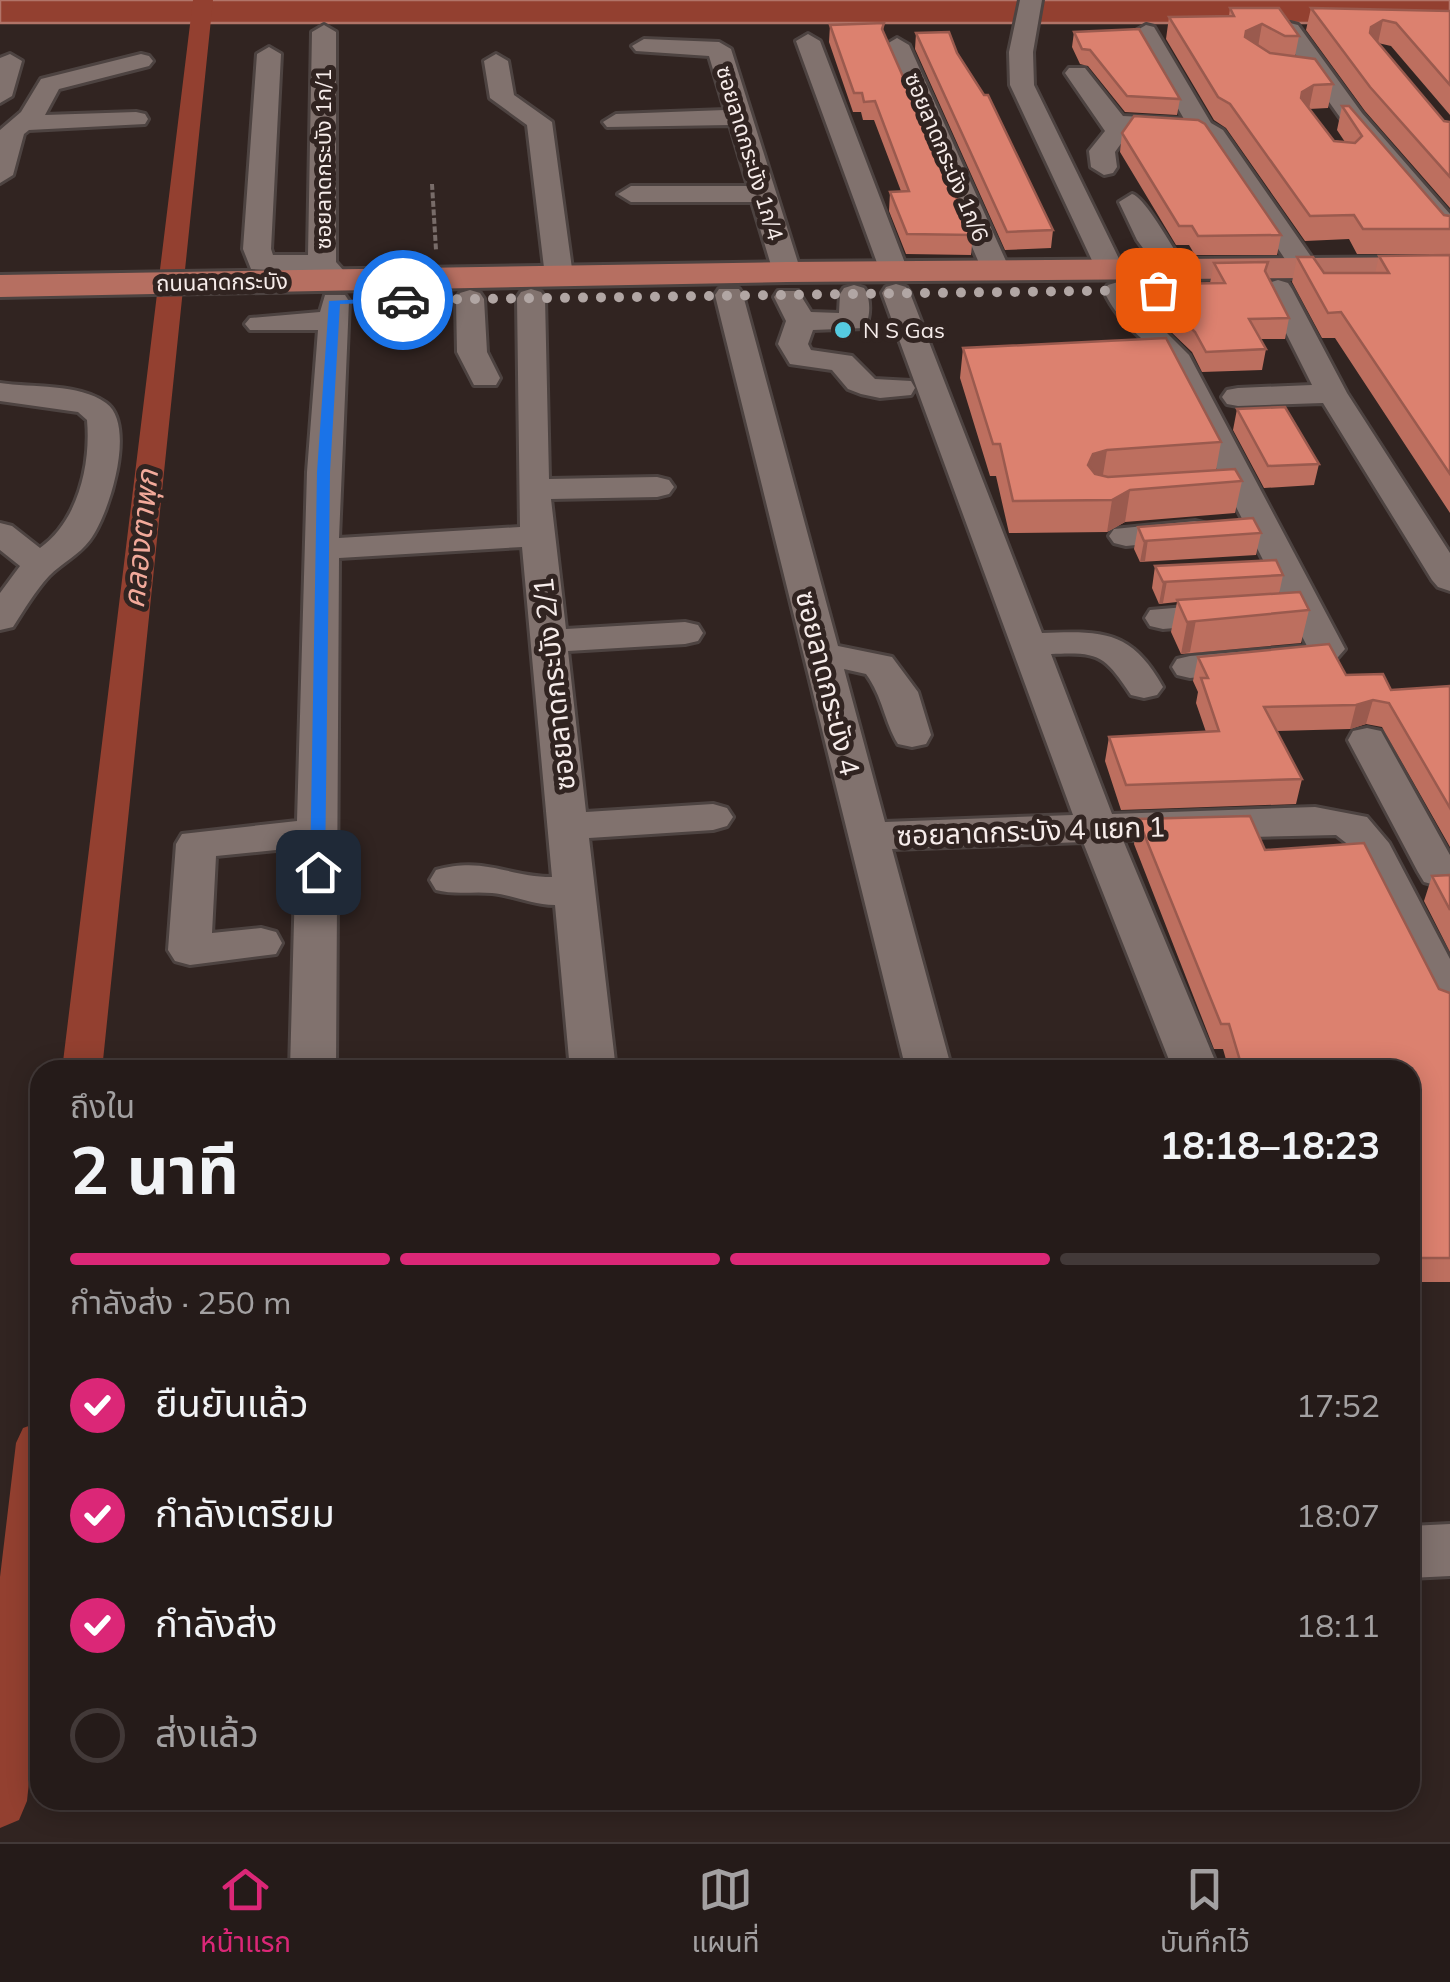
<!DOCTYPE html>
<html lang="th">
<meta charset="utf-8">
<style>
body{margin:0;font-family:Mulish,"Noto Sans Thai",sans-serif;background:#312826;color:#f1f3f6;height:100vh;display:flex;flex-direction:column;font-size:38px;white-space:nowrap}
*{box-sizing:border-box;margin:0}
p{font-size:32px;color:#a3a1a2}
.icon{flex:none;width:55px;height:55px;fill:none;stroke:currentColor;stroke-width:2;stroke-linecap:round;stroke-linejoin:round}
.map{position:relative;flex:1;overflow:hidden}
.sheet{position:absolute;left:30px;top:1060px;width:1390px;height:750px;display:flex;flex-direction:column;background:#251b19;border-radius:30px;box-shadow:0 5px 25px #0003,0 0 0 2px #423938}
.sheet>*{flex:none}
.pin{position:absolute;display:grid;place-items:center;width:85px;height:85px;color:#fff;margin:-42px;border-radius:20px;box-shadow:0 5px 15px #0006}
.courier{position:absolute;display:grid;place-items:center;width:100px;height:100px;margin:-50px;border:8px solid #1a73e8;border-radius:50%;background:#fff;color:#222;box-shadow:0 2px 12px #0007}
.overview em{font-style:normal;font-weight:700}
.overview div{display:flex;flex-direction:column-reverse}
.overview{display:flex;align-items:center;justify-content:space-between;height:170px;padding:0 40px}
h1{font-size:65px;font-weight:700;line-height:75px}
.bar{display:grid;grid-template-columns:repeat(4,1fr);gap:15px 10px;align-content:center;height:120px;padding:0 40px}
.bar i{height:12px;border-radius:8px;background:#423938}
.bar .current{background:#db2777}
.bar p{grid-column:span 4}
ol{padding:0 40px;list-style:none}
li{display:flex;align-items:center;gap:30px;height:110px}
li p{margin-inline-start:auto}
li .icon{padding:10px;border-radius:50%;background:#db2777;color:#fff;stroke-width:4}
li:last-child{color:#a3a1a2}
li i{width:55px;height:55px;border:5px solid #423938;border-radius:50%}
.dock{display:flex;justify-content:space-around;align-items:center;height:140px;border-top:2px solid #423938;background:#251b19;font-size:28px;color:#a3a1a2}
.dock a{display:grid;justify-items:center;gap:5px}
.dock .current{color:#db2777}
.map>svg:first-child{display:block}
.water{fill:#934030;stroke:#b17468;stroke-width:2.5}
.lines{fill:none;stroke-linecap:round;stroke-linejoin:round}
.canal{fill:#934030;fill-rule:evenodd}
.minor-casing{stroke:#4d4341;stroke-width:6}
.major-casing{stroke:#4d4341;stroke-width:6}
.path{stroke:#786c69;stroke-width:4;stroke-dasharray:6 2.5;stroke-linecap:butt}
.minor{fill:#81726e;fill-rule:evenodd}
.major{fill:#b66f61;fill-rule:evenodd}
.wall{fill:#bd6f5f}
.shaded-wall{fill:#9a5a4e}
.building{fill:#dc816f;stroke:#9a5a4e;stroke-width:2.5}
.route{fill:#1a73e8}
.done{stroke:#b1a6a4;stroke-width:10;stroke-dasharray:0 18}
.poi-dot{fill:#55cae0;stroke:#312421;stroke-width:4}
.labels{text-anchor:middle;stroke-width:10;stroke-linejoin:round;paint-order:stroke}
.far-street-label{font-size:22px;fill:#f6ecea;stroke:#312421}
.far-poi-label{font-size:22px;fill:#f6ecea;stroke:#312421;text-anchor:start}
.street-label{font-size:28px;fill:#f6ecea;stroke:#312421}
.water-label{font-size:30px;font-style:italic;fill:#f2aa9b;stroke:#312421}
</style>
<div class="map">
<svg width="1450" height="1842" viewBox="0 0 1450 1842">
<rect width="100%" height="100%" fill="#312421"/>
<path class="water" d="M0,0H1450V23H0Z"/>
<g class="lines">
<path class="canal" d="M193,0H213L102,1070H62Z
M40,1422V1676L27,1801L19,1820L0,1828V1577L16,1443L23,1428Z"/>
<defs>
<path id="minor" d="M1020,0H1042L1033,52L1034,85L1124,269L1120,275H1100L1096,269L1010,85L1009,52Z
M1290,23L1298,25L1362,113L1450,214V239L1440,237L1344,123L1278,30Z
M324,25L336,32V262L352,280L348,286C332,290 326,284 314,272L251,269L243,249L257,54L269,47L281,54L271,249L273,255H308L312,32Z
M1146,25L1154,27L1211,123L1223,130L1319,268L1315,274H1295L1205,140L1196,135L1130,131L1115,152L1117,167L1113,173L1104,175L1091,167L1089,151L1105,131L1065,73L1069,68H1085L1123,116L1184,119L1134,32Z
M808,34L820,41L908,271L904,277H884L880,271L796,41Z
M897,38L909,45L1010,270L1006,276H986L982,270L885,45Z
M644,39L719,42L731,49L801,272L797,278H777L773,272L752,202H631L618,194L631,186H748L730,125L607,127L603,122L616,114L725,110L709,56L636,51L632,46Z
M10,54L22,61L12,96L0,103V58Z
M141,54L149,56L153,61L149,66L59,89L45,115L136,112L145,114L148,119L145,124L29,130L24,134L13,175L0,183V130L21,112L41,79Z
M496,54L508,61L514,95L552,122L573,276L569,282H549L545,276L527,125L490,98L484,61Z
M1132,194C1145,197 1175,252 1186,268L1182,274H1162L1137,240L1119,202Z
M1278,280L1288,283L1292,289L1347,393L1450,553V591L1438,587L1432,580L1323,403L1238,406L1227,404L1222,397L1227,390L1238,388L1312,385L1264,289L1268,283Z
M1118,282L1128,285L1141,307L1189,355L1345,649L1332,664L1190,678L1177,675L1172,667L1177,659L1190,656L1307,646L1160,358C1140,334 1117,321 1104,291L1108,285Z
M896,284L906,287L910,293L1042,633C1103,631 1131,630 1163,687L1157,695L1144,698L1131,695C1104,655 1100,652 1051,654L1112,814L1315,807L1367,817L1389,843L1450,959V1017L1434,1012L1350,846L1336,835L1123,840L1219,1070H1173L1083,842L892,849L952,1070H906L715,295L719,289H739L743,295L838,646L892,657L918,692L931,735L926,744L912,747L898,744C884,721 883,697 866,674L844,669L885,822L1073,815L882,293L886,287Z
M854,285L864,288C871,298 871,318 864,328L813,330L808,344L811,350L852,356L875,379L911,381L915,388L911,395L880,398L861,394L848,389L832,370L790,364L778,344L786,321L774,297L778,291H798L811,312L839,313L840,294L844,288Z
M531,289L541,292L545,298L549,479L657,477L669,480L674,487L669,494L657,497L551,499L566,629L685,622L698,625L703,633L698,641L685,644L568,651L586,812L713,804L727,808L733,817L727,826L713,830L589,838L616,1070H570L555,905C532,905 514,895 492,893C473,891 455,895 436,890L430,880L436,870C485,856 508,877 552,877L522,547L339,558L336,1070H290L296,848L216,856L212,933L261,928L276,932L282,943L276,954L190,965L175,961L168,950L176,844L182,834L297,821L307,472L318,330H250L245,324L250,318L320,312L325,295H345L349,301L339,538L520,527L517,298L521,292Z
M470,290L480,293L484,299L487,352L500,378L496,385H474L457,352L456,299L460,293Z
M0,383C32,388 79,383 106,403C137,425 109,515 90,540C79,555 62,563 49,576C35,591 24,610 13,627L0,630V593L20,566L0,550V523L12,526L40,548C78,521 91,465 87,420L78,412L0,401Z
M1195,521L1207,524L1212,531L1207,538L1126,546L1114,543L1109,536L1114,529Z
M1232,603L1245,606L1250,614L1245,622L1163,629L1150,626L1145,618L1150,610Z
M1367,728L1381,731L1386,740L1450,855V883L1439,886L1424,882L1418,872L1348,740L1353,731Z
M1450,1524V1576L1410,1578V1526Z"/>
<path id="major" d="M1450,257V277L787,282L0,297V275L787,262Z"/>
</defs>
<use href="#minor" class="minor-casing"/>
<use href="#major" class="major-casing"/>
<path class="path" d="M432,184L436,250"/>
<use href="#minor" class="minor"/>
<use href="#major" class="major"/>
</g>
<path class="wall" d="M1230,8L1299,36L1295,56L1333,84L1328,108L1309,109L1334,141L1345,142L1337,130L1342,106L1444,215L1450,216V254H1357L1349,239L1305,241L1226,128L1214,120L1166,39L1169,17L1229,16Z
M1311,8L1450,11V115L1391,46L1378,43L1444,121L1450,122V208L1365,111L1306,30Z
M884,23L883,31L973,235L971,255L906,254L889,211L890,192L901,191L874,120H863L861,112H853L829,42L830,25Z
M1074,32L1180,99L1177,115L1125,112L1088,66L1080,64L1072,47Z
M916,33L957,53L1053,230L1051,248L1005,250L915,49Z
M1122,133L1281,235L1277,255H1195L1189,245H1176L1120,152Z
M1450,255V513L1335,338H1322L1292,282L1297,257L1324,273H1375L1379,256Z
M1268,262L1266,273L1289,318L1285,339H1261L1266,349L1262,370L1202,372L1192,352L1169,330L1159,304L1162,284L1210,283L1214,263Z
M963,348L1221,442L1216,470L1242,481L1235,513L1125,522L1107,532L1009,533L996,476H990L960,378Z
M1237,409L1319,464L1314,485L1264,488L1233,430Z
M1138,527L1261,533L1256,555L1140,562L1134,549Z
M1155,566L1283,575L1279,594L1309,610L1301,643L1181,654L1171,632L1177,602L1159,604L1152,588Z
M1198,657L1346,675L1391,690L1450,686V847L1382,727L1366,724L1350,729L1277,731L1302,779L1296,804L1121,810L1105,761L1109,737L1206,732L1196,703L1198,692L1193,681Z
M1138,819L1265,850L1439,989L1450,993V1282H1410V1070H1229L1223,1049H1214L1134,844Z
M1450,875V952L1424,901L1432,876Z"/>
<path class="shaded-wall" d="M1383,20L1378,43L1366,50L1371,27Z
M1262,24L1258,47L1242,54L1246,31Z
M1314,85L1309,109L1297,116L1302,92Z
M1107,450L1102,481L1088,465L1093,454Z
M1130,490L1125,522L1107,532L1112,500Z
M1148,539L1145,561L1140,562L1144,541Z
M1167,581L1163,603L1159,604L1163,582Z
M1196,620L1190,652L1181,654L1187,622Z
M1373,700L1366,724L1350,729L1356,705Z"/>
<path class="building" d="M1230,8H1279L1299,36H1285L1262,24L1246,31L1245,37L1270,53L1315,59L1333,84L1314,85L1302,92L1301,98L1334,141L1355,143L1362,136L1342,106H1349L1444,215L1450,216V229H1363L1354,215L1310,216L1230,104L1218,97L1169,17L1234,16Z
M1311,8L1450,11V85L1396,23L1383,20L1371,27L1370,33L1444,121L1450,122V177L1370,87Z
M884,23L882,29L973,235L907,234L890,192L909,191L875,101L864,102L862,93H854L830,25Z
M1139,29L1180,99L1127,96L1090,50L1082,49L1074,32Z
M949,32L957,53L984,95H988L1053,230L1007,232L916,33Z
M1134,116L1198,120L1205,124L1281,235L1198,236L1192,226H1179L1122,133Z
M1450,255V474L1341,312L1328,313L1297,257H1313L1324,273H1389L1379,256Z
M1268,262L1265,271L1289,318L1249,319L1266,349L1206,352L1195,332L1173,310L1162,284L1225,283L1214,263Z
M1166,338L1221,442L1107,450L1093,454L1088,465L1095,474L1108,477L1235,469L1242,481L1130,490L1112,500L1013,501L1000,444H993L963,348Z
M1285,407L1319,464L1268,466L1237,409Z
M1253,518L1261,533L1144,541L1138,527Z
M1276,560L1283,575L1163,582L1155,566Z
M1300,592L1309,610L1187,622L1177,600Z
M1329,644L1346,675L1383,674L1391,690L1450,686V808L1389,703L1373,700L1356,705L1264,707L1302,779L1126,785L1109,737L1219,731L1201,678H1208L1198,657Z
M1250,816L1265,850L1364,843L1439,989L1450,993V1258H1410V1070H1259L1258,1067H1242L1229,1024H1221L1138,819Z
M1450,875V910L1432,876Z"/>
<path class="route" d="M403,297L407,302L340,304L330,472L325,872L318,877L310,872L317,472L329,301Z"/>
<g class="lines">
<path class="done" d="M403,300L1158,290"/>
</g>
<circle class="poi-dot" cx="843" cy="330" r="10"/>
<g class="labels">
<g class="far-street-label">
<text transform="translate(750 153) rotate(73)" y="8">ซอยลาดกระบัง 1ก/4</text>
<text transform="translate(947 157) rotate(67)" y="8">ซอยลาดกระบัง 1ก/6</text>
<text transform="translate(323 159) rotate(-90)" y="8">ซอยลาดกระบัง 1ก/1</text>
<text transform="translate(222 282) rotate(-1)" y="8">ถนนลาดกระบัง</text>
</g>
<g class="far-poi-label">
<text x="863" y="338">N S Gas</text>
</g>
<g class="street-label">
<text transform="translate(828 683) rotate(76)" y="10">ซอยลาดกระบัง 4</text>
<text transform="translate(554 684) rotate(-96)" y="10">ซอยลาดกระบัง 2/1</text>
<text transform="translate(1031 831) rotate(-2)" y="10">ซอยลาดกระบัง 4 แยก 1</text>
</g>
<g class="water-label">
<text transform="translate(141 539) rotate(-84)" y="10">คลองตาพุก</text>
</g>
</g>
</svg>
<div class="pin" style="left:1158px;top:290px;background:#ea580c"><svg class="icon" aria-label="bag" viewBox="0 0 24 24"><path d="M5 8h14l-1 12H6zM9 8a3 3 0 0 1 6 0"/></svg></div>
<div class="pin" style="left:318px;top:872px;background:#1f2937"><svg class="icon" aria-label="home" viewBox="0 0 24 24"><path d="M3 11l9-7 9 7M6 9v11h12V9"/></svg></div>
<div class="courier" style="left:403px;top:300px"><svg class="icon" aria-label="car" viewBox="0 0 24 24"><path d="M5 17H2v-5l4-1 3-4h7l3 4 3 1v5h-3M9 17h6M6 11h13"/><circle cx="7" cy="17" r="2"/><circle cx="17" cy="17" r="2"/></svg></div>
<section class="sheet">
<div class="overview"><div><h1>2 นาที</h1><p>ถึงใน</p></div><em>18:18–18:23</em></div>
<div class="bar"><i class="current"></i><i class="current"></i><i class="current"></i><i></i><p>กำลังส่ง · 250 m</p></div>
<ol>
<li><svg class="icon" aria-label="check" viewBox="0 0 24 24"><path d="M5 12l5 5 9-10"/></svg>ยืนยันแล้ว<p>17:52</p></li>
<li><svg class="icon" aria-label="check" viewBox="0 0 24 24"><path d="M5 12l5 5 9-10"/></svg>กำลังเตรียม<p>18:07</p></li>
<li><svg class="icon" aria-label="check" viewBox="0 0 24 24"><path d="M5 12l5 5 9-10"/></svg>กำลังส่ง<p>18:11</p></li>
<li><i></i>ส่งแล้ว</li>
</ol>
</section>
</div>
<nav class="dock">
<a class="current"><svg class="icon" aria-label="home" viewBox="0 0 24 24"><path d="M3 11l9-7 9 7M6 9v11h12V9"/></svg>หน้าแรก</a>
<a><svg class="icon" aria-label="map" viewBox="0 0 24 24"><path d="M3 6l6-2 6 2 6-2v14l-6 2-6-2-6 2zM9 4v14M15 6v14"/></svg>แผนที่</a>
<a><svg class="icon" aria-label="saved" viewBox="0 0 24 24"><path d="M7 4h10v16l-5-4-5 4z"/></svg>บันทึกไว้</a>
</nav>
